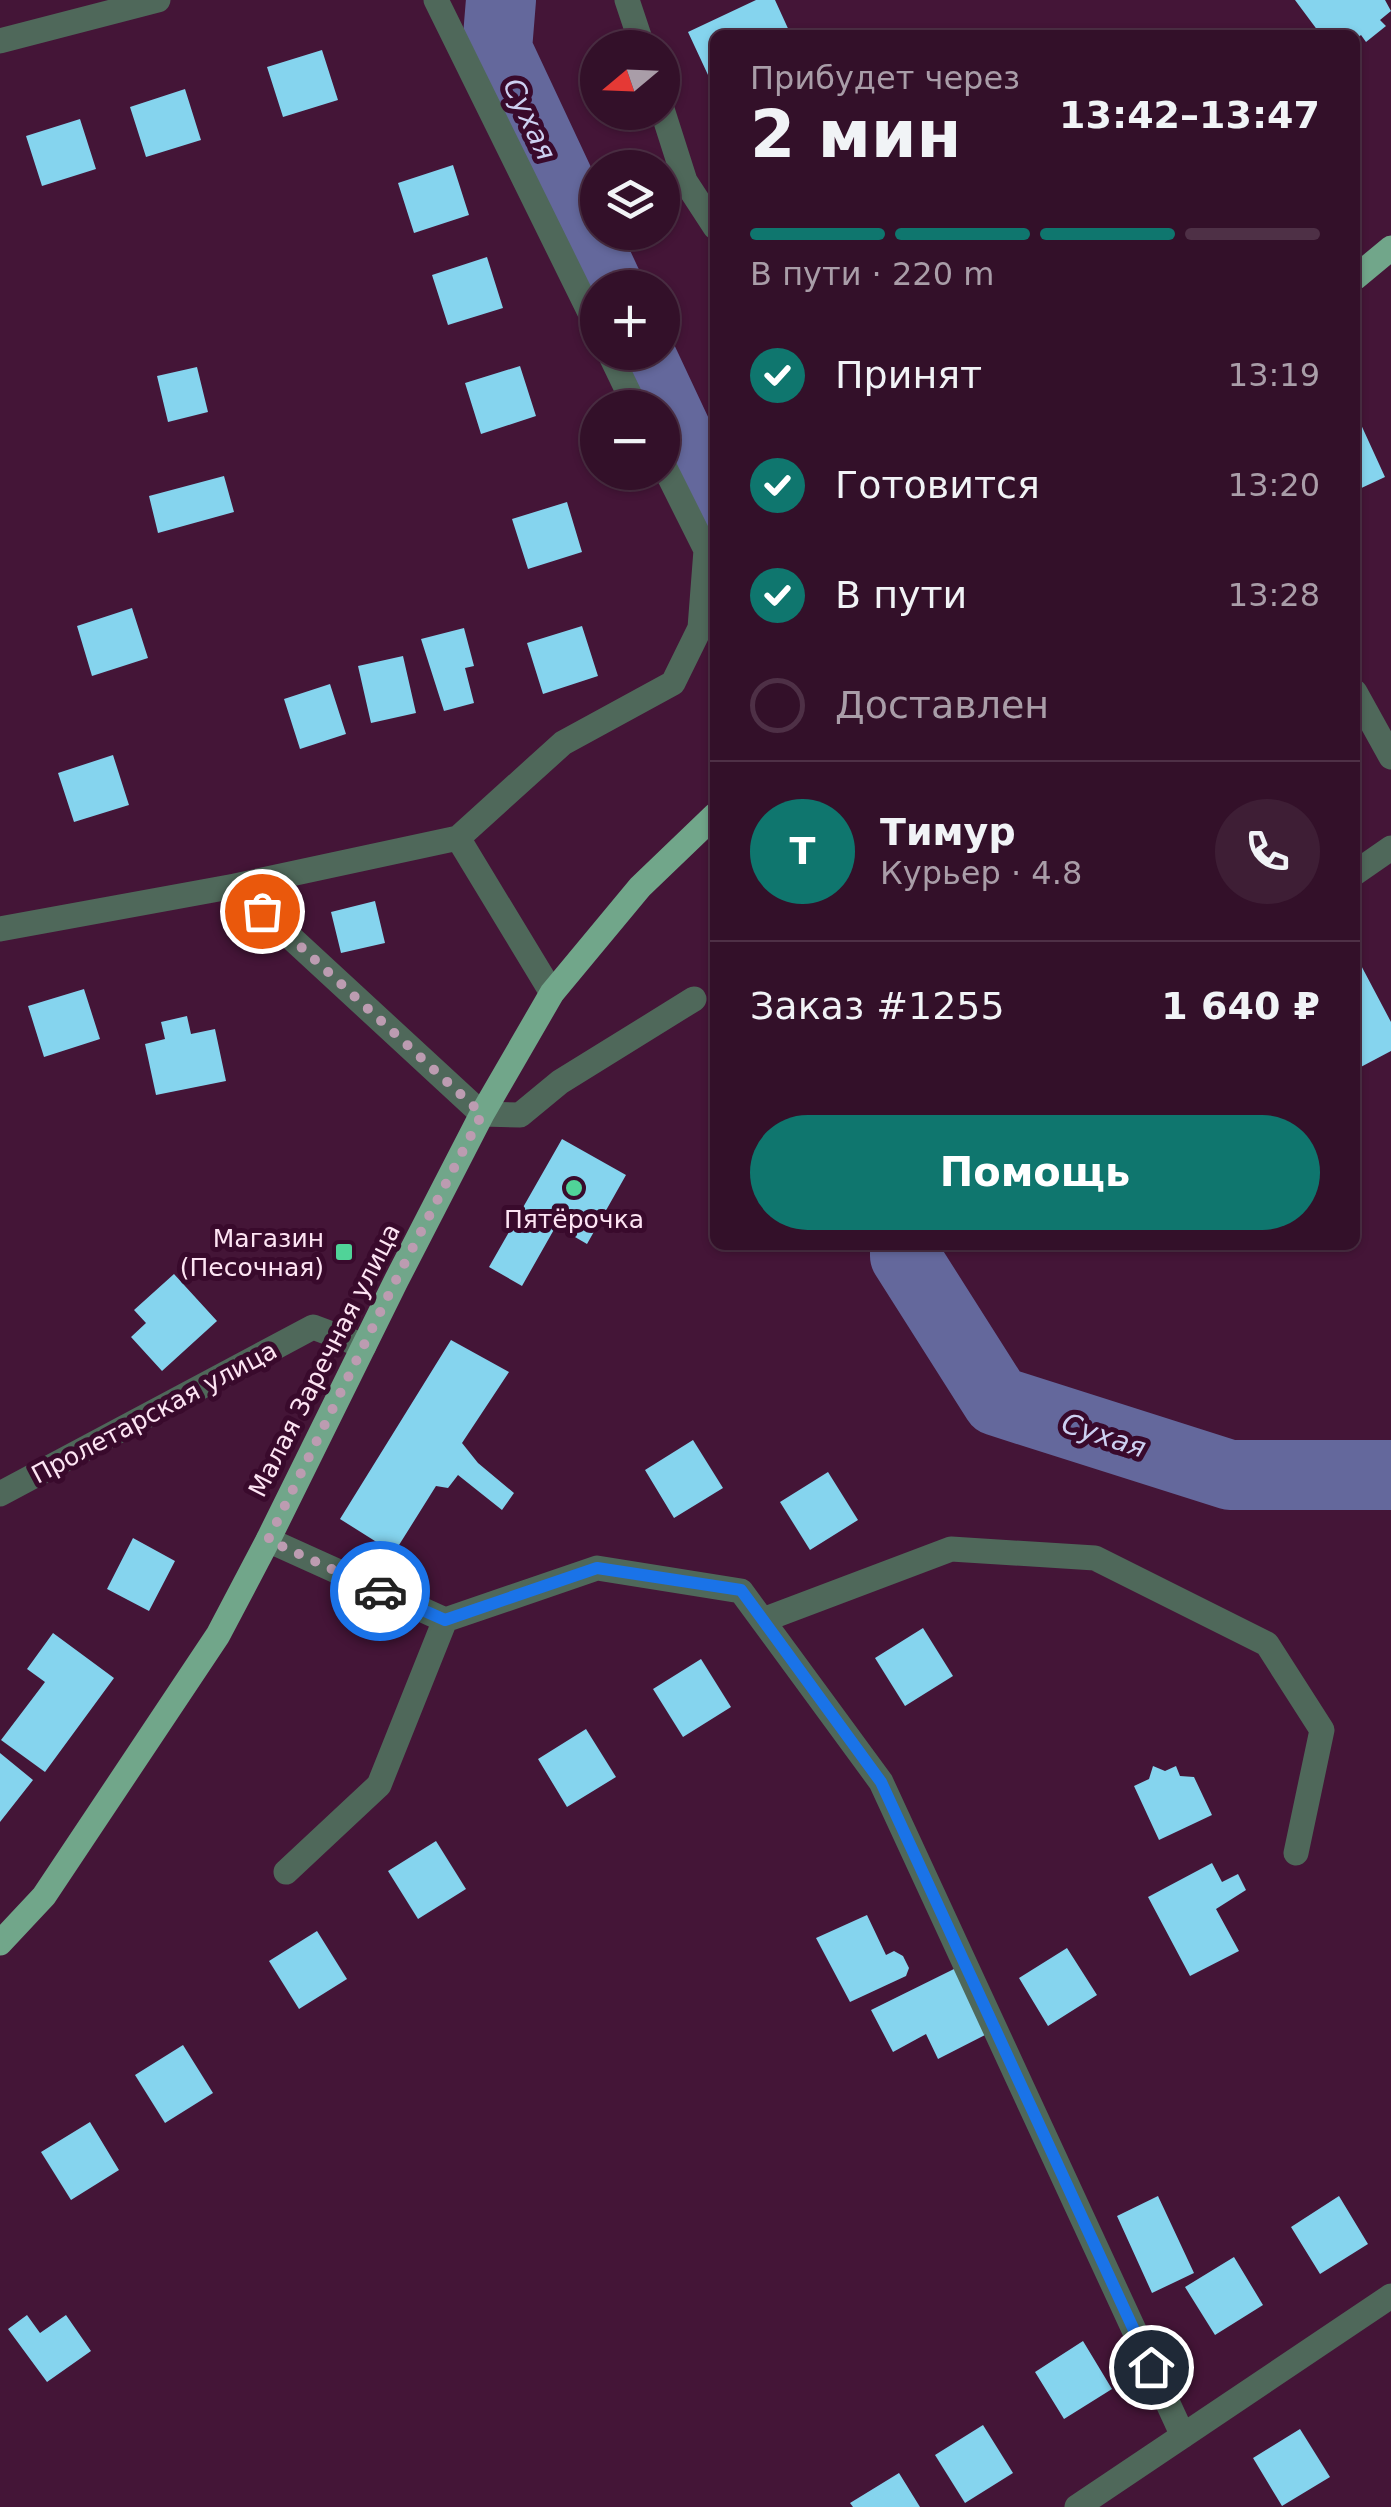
<!DOCTYPE html>
<html lang="ru">
<meta charset="utf-8">
<style>
body{margin:0;font-family:"DejaVu Sans",sans-serif;background:#3e1e35;color:#f1f3f6;height:100vh;display:flex;flex-direction:column;font-size:38px;white-space:nowrap}
*{box-sizing:border-box;margin:0}
p{font-size:32px;color:#a99da8}
.icon{flex:none;width:55px;height:55px;fill:none;stroke:currentColor;stroke-width:2;stroke-linecap:round;stroke-linejoin:round}
.map{position:relative;flex:1;overflow:hidden}
.details{position:absolute;left:710px;top:30px;width:650px;height:1220px;display:flex;flex-direction:column;background:#331029;border-radius:15px;box-shadow:0 2px 8px #0004,0 0 0 2px #4e3046}
.details>*{flex:none}
.needle{width:65px;rotate:251deg}
.fabs{position:absolute;left:580px;top:30px;display:grid;gap:20px}
.fabs a{display:grid;place-items:center;width:100px;height:100px;border-radius:50%;background:#331029;box-shadow:0 2px 8px #0004,0 0 0 2px #4e3046;font-size:50px}
.pin{position:absolute;display:grid;place-items:center;width:85px;height:85px;color:#fff;margin:-42px;border:5px solid #fff;border-radius:50%;box-shadow:0 2px 10px #0007}
.courier{position:absolute;display:grid;place-items:center;width:100px;height:100px;margin:-50px;border:8px solid #1a73e8;border-radius:50%;background:#fff;color:#222;box-shadow:0 2px 12px #0007}
.headline em{font-style:normal;font-weight:600}
.headline div{display:flex;flex-direction:column-reverse}
.headline{display:flex;align-items:center;justify-content:space-between;height:170px;padding:0 40px}
h1{font-size:65px;font-weight:600;line-height:75px}
.bar{display:grid;grid-template-columns:repeat(4,1fr);gap:15px 10px;align-content:center;height:120px;padding:0 40px}
.bar i{height:12px;border-radius:8px;background:#4e3046}
.bar .active{background:#0f766e}
.bar p{grid-column:span 4}
.line{display:flex;align-items:center;gap:25px;padding:0 40px;border-top:2px solid #4e3046}
.line div{flex:1}
.round{display:grid;place-items:center;flex:none;width:105px;height:105px;border-radius:52px;background:#3e1e35}
ol{padding:0 40px;list-style:none}
li{display:flex;align-items:center;gap:30px;height:110px}
li p{margin-inline-start:auto}
li .icon{padding:10px;border-radius:50%;background:#0f766e;color:#fff;stroke-width:4}
li:last-child{color:#a99da8}
li i{width:55px;height:55px;border:5px solid #4e3046;border-radius:50%}
.cta{display:flex;gap:20px;margin-top:auto;padding:20px 40px}
.cta a{flex:1;height:115px;border-radius:60px;background:#0f766e;color:#fff;font-size:40px;font-weight:600;line-height:115px;text-align:center}
.map>svg:first-child{display:block}
.lines{fill:none;stroke-linecap:round;stroke-linejoin:round}
.river{stroke:#64689c;stroke-width:70}
.building{fill:#85d4ee}
.minor{stroke:#4f685a;stroke-width:25}
.major{stroke:#71a68a;stroke-width:25}
.done{stroke:#bc9cb1;stroke-width:10;stroke-dasharray:0 18}
.route{stroke:#1a73e8;stroke-width:12}
.poi-dot{fill:#50d398;stroke:#390a2c;stroke-width:4}
.labels{text-anchor:middle;stroke-width:10;stroke-linejoin:round;paint-order:stroke}
.poi-label{font-size:25px;fill:#fde4f3;stroke:#390a2c}
.street-label{font-size:25px;fill:#fde4f3;stroke:#390a2c}
.water-label{font-size:28px;font-style:italic;fill:#cdd0f1;stroke:#390a2c}
</style>
<div class="map">
<svg width="1391" height="2507" viewBox="0 0 1391 2507">
<rect width="100%" height="100%" fill="#441537"/>
<g class="lines">
<path class="river" d="M501,0L497,49L609,288
M639,352L715,514
M905,1245V1256L997,1401L1230,1475H1391"/>
</g>
<path class="building" d="M756,0H775L791,35H715V90L688,32Z
M1295,0H1385L1391,11L1380,20L1386,26L1366,42L1361,35L1355,40V35H1321Z
M322,50L338,100L283,117L267,67Z
M185,89L201,140L146,157L130,107Z
M80,119L96,169L42,186L26,136Z
M453,165L469,215L414,233L398,183Z
M487,257L503,308L448,325L432,275Z
M520,366L536,416L481,434L465,383Z
M197,367L208,412L168,422L157,376Z
M1358,418L1385,477L1355,491V419Z
M224,476L234,512L158,533L149,496Z
M567,502L582,552L528,569L512,519Z
M132,608L148,658L92,676L77,626Z
M582,626L598,676L543,694L527,643Z
M464,628L474,666L465,668L474,703L444,711L421,639Z
M403,656L416,713L371,723L358,666Z
M330,684L346,734L300,749L284,699Z
M113,755L129,805L74,822L58,773Z
M375,901L385,943L341,953L331,912Z
M1355,954L1391,1022V1051L1357,1069L1355,1065Z
M84,989L100,1039L44,1057L28,1006Z
M187,1016L191,1034L215,1029L226,1081L156,1095L145,1044L165,1039L161,1022Z
M562,1139L626,1175L587,1244L556,1226L522,1286L489,1267Z
M174,1274L217,1321L162,1371L131,1337L146,1323L134,1310Z
M451,1340L509,1372L462,1443L478,1463L514,1493L502,1510L458,1475L448,1488L436,1486L394,1553L340,1519Z
M693,1440L723,1488L674,1518L645,1470Z
M828,1472L858,1520L810,1550L780,1502Z
M133,1538L175,1561L149,1611L107,1589Z
M923,1628L953,1676L905,1706L875,1658Z
M53,1633L114,1678L45,1772L1,1740L45,1682L27,1669Z
M701,1659L731,1707L683,1737L653,1689Z
M586,1729L616,1777L567,1807L538,1759Z
M0,1753L33,1780L0,1822Z
M1153,1766L1165,1771L1176,1766L1180,1776L1194,1777L1212,1815L1159,1840L1134,1786L1149,1779Z
M436,1841L466,1889L418,1919L388,1871Z
M1212,1863L1222,1882L1238,1874L1246,1890L1216,1909L1239,1951L1190,1976L1148,1897Z
M867,1915L886,1955L894,1951L903,1956L909,1968L906,1976L850,2002L816,1938Z
M317,1931L347,1979L299,2009L269,1961Z
M1067,1948L1097,1995L1048,2026L1019,1978Z
M956,1968L987,2034L938,2059L926,2034L893,2052L871,2010Z
M183,2045L213,2093L165,2123L135,2075Z
M90,2122L119,2170L71,2200L41,2152Z
M1158,2196L1194,2273L1152,2293L1117,2216Z
M1339,2196L1368,2244L1320,2274L1291,2227Z
M1234,2257L1263,2305L1215,2335L1185,2287Z
M27,2315L40,2333L66,2315L91,2351L47,2382L8,2329Z
M1083,2341L1112,2389L1064,2419L1035,2372Z
M983,2425L1013,2473L965,2503L935,2455Z
M1300,2429L1330,2477L1282,2506L1253,2458Z
M899,2473L920,2507H853L850,2503Z"/>
<g class="lines">
<path class="minor" d="M436,0L598,329
M627,0L643,48
M0,41L158,0
M662,109L685,181L715,227
M609,352L636,408
M1355,692L1391,757
M458,838L552,993
M1355,873L1391,848
M235,886L458,838L563,743L673,683L700,628L706,550L662,462
M0,929L235,886L482,1114L520,1115L560,1082L694,999
M0,1494L313,1327L364,1346
M268,1540L445,1620L597,1568L741,1591L881,1782L1183,2436
M763,1620L951,1549L1095,1558L1267,1644L1322,1730L1296,1853
M286,1872L379,1785L445,1620
M1077,2507L1391,2296"/>
<path class="major" d="M1355,278L1391,248
M0,1943L44,1896L218,1635L268,1540L396,1281L482,1114L552,993L640,887L715,815"/>
</g>
<g class="lines">
<path class="done" d="M262,911L482,1114L396,1280L268,1540L380,1591"/>
<path class="route" d="M380,1591L445,1620L597,1568L741,1590L881,1782L1151,2367"/>
</g>
<g class="poi-dot">
<circle cx="574" cy="1188" r="10"/>
<rect x="334" y="1242" width="20" height="20" rx="5"/>
</g>
<g class="labels">
<g class="poi-label">
<text x="574" y="1228">Пятёрочка</text>
<text x="324" y="1247" text-anchor="end">Магазин<tspan x="324" dy="29">(Песочная)</tspan></text>
</g>
<g class="street-label">
<text transform="translate(324 1360) rotate(-63)" y="9">Малая Заречная улица</text>
<text transform="translate(154 1412) rotate(-28)" y="9">Пролетарская улица</text>
</g>
<g class="water-label">
<text transform="translate(530 119) rotate(65)" y="10">Сухая</text>
<text transform="translate(1104 1435) rotate(18)" y="10">Сухая</text>
</g>
</g>
</svg>
<div class="fabs">
<a><svg class="needle" viewBox="-14 -14 28 28"><path d="M0-13l5 13h-10z" fill="#e53935"/><path d="M0 13l5-13h-10z" fill="#a99da8"/></svg></a>
<a><svg class="icon" aria-label="layers" viewBox="0 0 24 24"><path d="M12 4l9 5-9 5-9-5zM3 14l9 5 9-5"/></svg></a>
<a>+</a>
<a>−</a>
</div>
<div class="pin" style="left:262px;top:911px;background:#ea580c"><svg class="icon" aria-label="bag" viewBox="0 0 24 24"><path d="M5 8h14l-1 12H6zM9 8a3 3 0 0 1 6 0"/></svg></div>
<div class="pin" style="left:1151px;top:2367px;background:#1f2937"><svg class="icon" aria-label="home" viewBox="0 0 24 24"><path d="M3 11l9-7 9 7M6 9v11h12V9"/></svg></div>
<div class="courier" style="left:380px;top:1591px"><svg class="icon" aria-label="car" viewBox="0 0 24 24"><path d="M5 17H2v-5l4-1 3-4h7l3 4 3 1v5h-3M9 17h6M6 11h13"/><circle cx="7" cy="17" r="2"/><circle cx="17" cy="17" r="2"/></svg></div>
<section class="details">
<div class="headline"><div><h1>2 мин</h1><p>Прибудет через</p></div><em>13:42–13:47</em></div>
<div class="bar"><i class="active"></i><i class="active"></i><i class="active"></i><i></i><p>В пути · 220 m</p></div>
<ol>
<li><svg class="icon" aria-label="check" viewBox="0 0 24 24"><path d="M5 12l5 5 9-10"/></svg>Принят<p>13:19</p></li>
<li><svg class="icon" aria-label="check" viewBox="0 0 24 24"><path d="M5 12l5 5 9-10"/></svg>Готовится<p>13:20</p></li>
<li><svg class="icon" aria-label="check" viewBox="0 0 24 24"><path d="M5 12l5 5 9-10"/></svg>В пути<p>13:28</p></li>
<li><i></i>Доставлен</li>
</ol>
<div class="line" style="height:180px"><b class="round" style="background:#0f766e;color:#fff">Т</b><div><b>Тимур</b><p>Курьер · 4.8</p></div><a class="round"><svg class="icon" aria-label="phone" viewBox="0 0 24 24"><path d="M5 4h4l2 5-3 2q2 4 5 5l2-3 5 2v4C11 20 4 13 5 4z"/></svg></a></div>
<div class="line" style="height:130px"><div>Заказ #1255</div><b>1 640 ₽</b></div>
<div class="cta"><a>Помощь</a></div>
</section>
</div>
